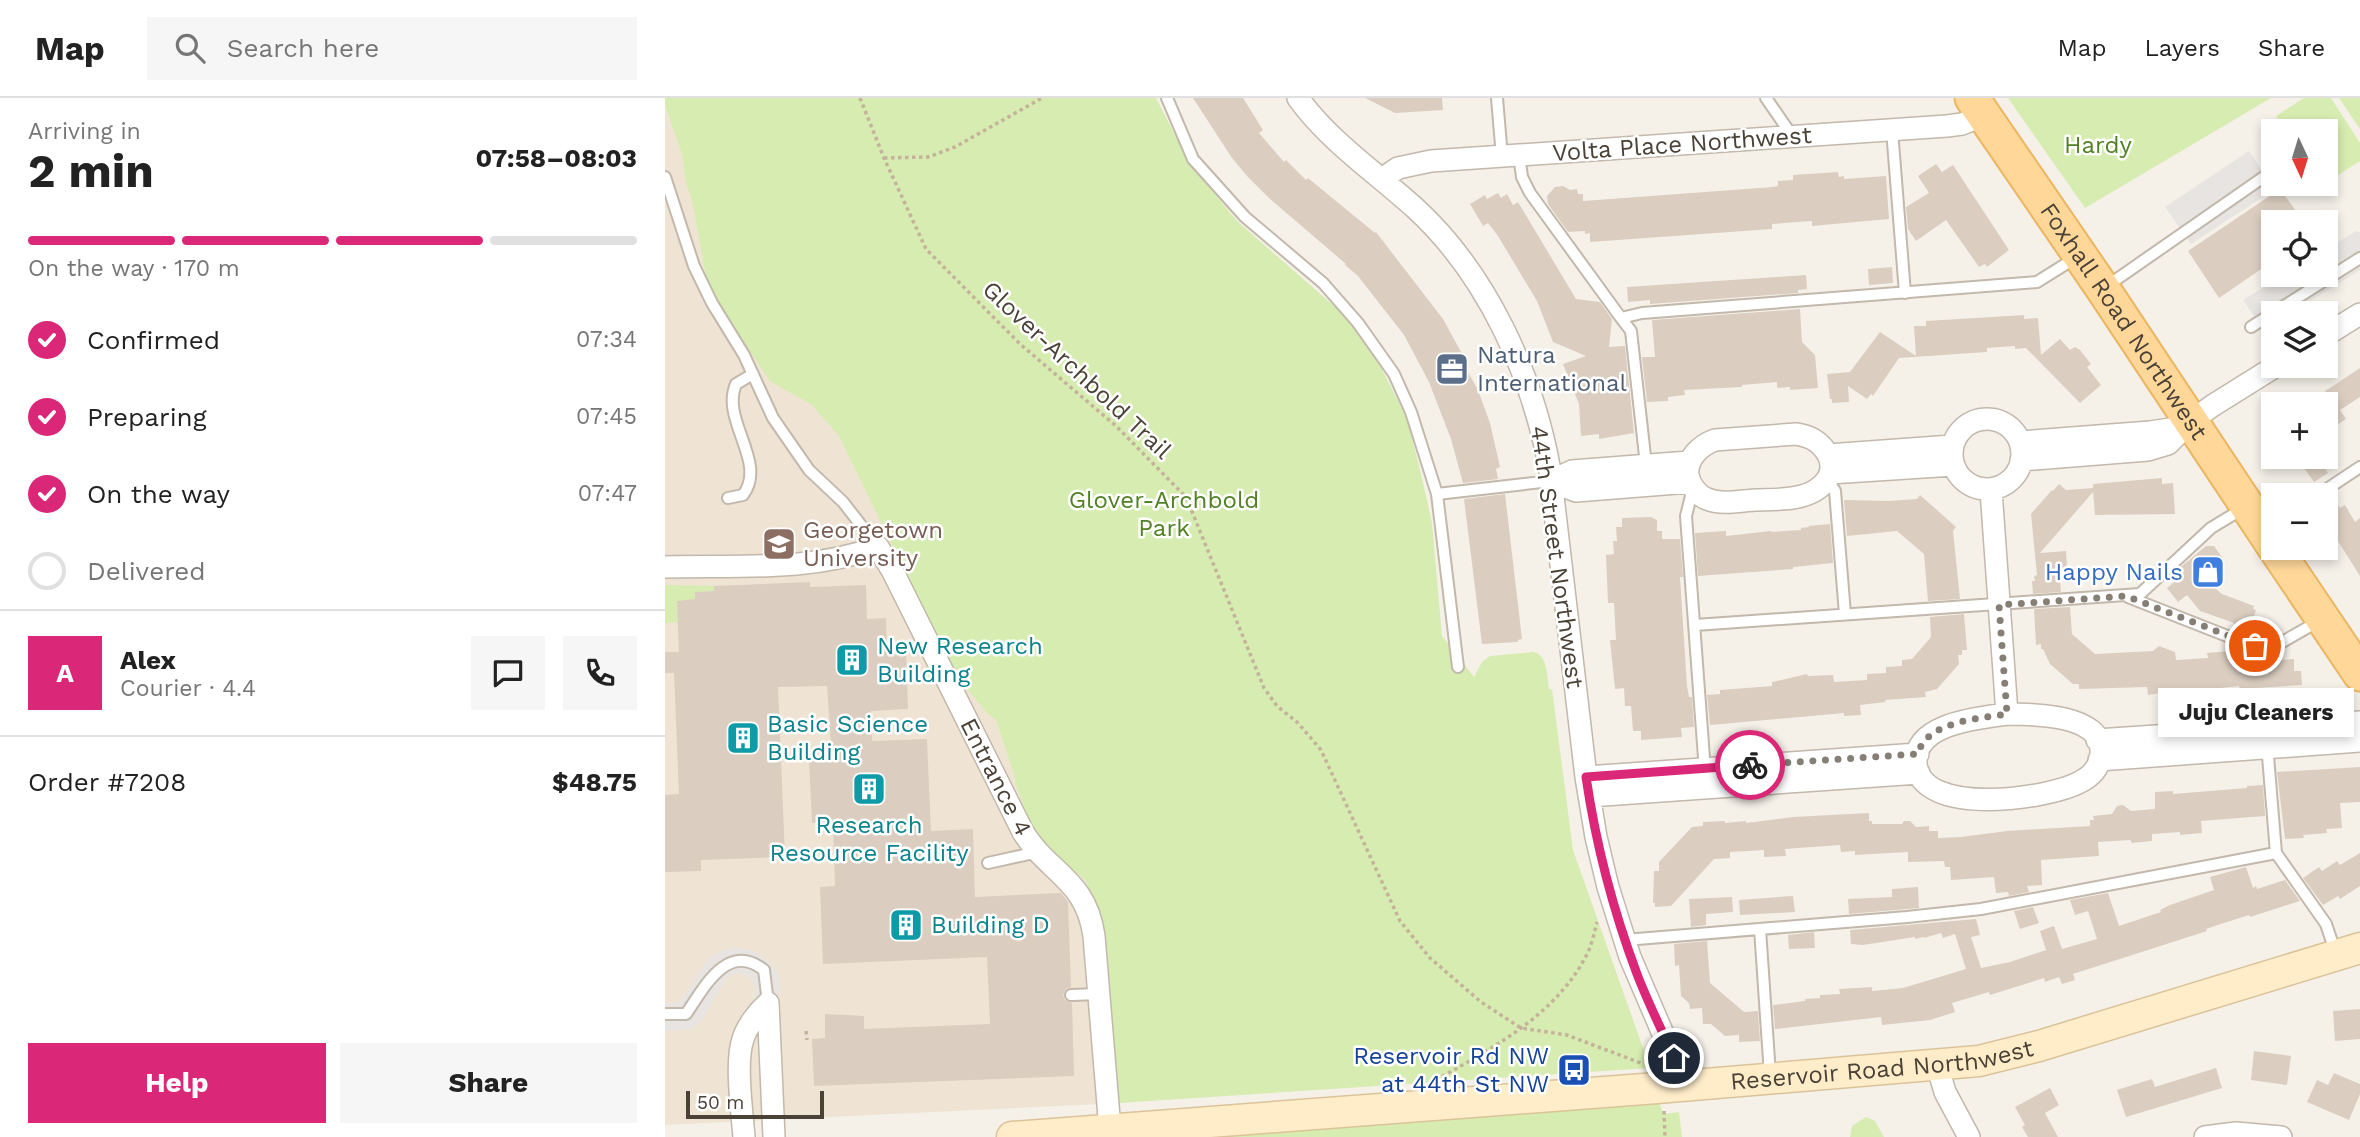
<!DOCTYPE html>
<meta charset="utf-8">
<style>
body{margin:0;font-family:"Work Sans",sans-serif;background:#f6f6f6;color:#222;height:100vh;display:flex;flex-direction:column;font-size:26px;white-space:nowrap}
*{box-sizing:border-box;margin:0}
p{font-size:23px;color:#767676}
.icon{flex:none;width:38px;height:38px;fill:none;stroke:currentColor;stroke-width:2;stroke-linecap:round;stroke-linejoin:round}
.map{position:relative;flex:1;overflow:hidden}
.details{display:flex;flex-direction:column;background:#fff;width:665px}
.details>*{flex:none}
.needle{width:46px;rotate:176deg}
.controls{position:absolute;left:1596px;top:21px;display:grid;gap:14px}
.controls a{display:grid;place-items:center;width:77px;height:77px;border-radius:0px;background:#fff;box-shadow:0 4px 10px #0003;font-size:35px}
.scale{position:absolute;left:21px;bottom:18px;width:138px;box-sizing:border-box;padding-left:7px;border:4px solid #4a4137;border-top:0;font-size:19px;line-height:24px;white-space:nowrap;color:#4a4137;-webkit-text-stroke:5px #fff;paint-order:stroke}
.pin{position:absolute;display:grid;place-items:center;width:60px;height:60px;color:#fff;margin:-30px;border:4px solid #fff;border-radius:50%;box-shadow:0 2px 7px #0007}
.courier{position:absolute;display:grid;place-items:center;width:70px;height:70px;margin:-35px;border:5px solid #db2777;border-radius:50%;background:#fff;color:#222;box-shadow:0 2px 9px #0007}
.bubble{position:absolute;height:49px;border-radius:0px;background:#fff;box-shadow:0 4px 10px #0003;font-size:23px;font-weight:700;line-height:49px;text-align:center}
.overview em{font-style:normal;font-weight:700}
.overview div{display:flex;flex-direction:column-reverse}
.overview{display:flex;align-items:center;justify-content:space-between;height:119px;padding:0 28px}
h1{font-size:46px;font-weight:700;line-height:52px}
.bar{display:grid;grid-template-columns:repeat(4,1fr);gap:10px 7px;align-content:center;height:84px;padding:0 28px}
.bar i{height:9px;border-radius:5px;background:#e0e0e0}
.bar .current{background:#db2777}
.bar p{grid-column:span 4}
.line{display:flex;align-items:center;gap:18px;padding:0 28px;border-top:2px solid #e0e0e0}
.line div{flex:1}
.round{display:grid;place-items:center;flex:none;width:74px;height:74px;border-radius:0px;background:#f6f6f6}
ol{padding:0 28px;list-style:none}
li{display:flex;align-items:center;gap:21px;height:77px}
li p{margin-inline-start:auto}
li .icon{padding:7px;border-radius:50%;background:#db2777;color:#fff;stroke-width:4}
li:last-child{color:#767676}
li i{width:38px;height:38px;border:4px solid #e0e0e0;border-radius:50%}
.cta{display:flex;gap:14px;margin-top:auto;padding:14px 28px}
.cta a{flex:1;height:80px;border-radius:0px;background:#db2777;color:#fff;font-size:28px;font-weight:700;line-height:80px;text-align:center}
.cta a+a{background:#f6f6f6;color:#222}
header{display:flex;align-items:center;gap:42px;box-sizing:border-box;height:98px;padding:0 35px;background:#fff;border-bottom:2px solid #e0e0e0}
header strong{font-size:33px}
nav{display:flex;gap:38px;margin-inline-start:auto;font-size:24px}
.search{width:490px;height:63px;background:#f6f6f6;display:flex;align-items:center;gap:18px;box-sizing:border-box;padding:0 24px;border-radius:0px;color:#767676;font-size:26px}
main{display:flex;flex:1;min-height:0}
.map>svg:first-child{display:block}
.education{fill:#efe4d3}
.green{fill:#d7ecb0}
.parking{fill:#e7e4e1}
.building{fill:#dbcec1}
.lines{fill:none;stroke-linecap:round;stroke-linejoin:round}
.service-casing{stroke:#c2b8ab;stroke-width:14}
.minor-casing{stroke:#c2b8ab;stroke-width:24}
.secondary-casing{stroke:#dbc399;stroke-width:33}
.primary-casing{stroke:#ebb562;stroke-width:37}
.path{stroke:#c5b29b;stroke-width:3.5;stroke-dasharray:3.5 3.5;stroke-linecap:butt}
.service{stroke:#fff;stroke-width:10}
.minor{stroke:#fff;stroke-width:21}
.secondary{stroke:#ffedca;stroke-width:30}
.primary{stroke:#ffd899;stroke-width:33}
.done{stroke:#867f75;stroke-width:7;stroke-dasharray:0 12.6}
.route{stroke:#db2777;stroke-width:9}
.labels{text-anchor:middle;stroke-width:5;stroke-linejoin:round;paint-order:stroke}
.street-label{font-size:24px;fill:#4a4137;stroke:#fff}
.park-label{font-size:24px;fill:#518025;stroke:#fff}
.service-label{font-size:24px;fill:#4e5e75;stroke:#fff;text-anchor:start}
.education-label{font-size:24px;fill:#785e54;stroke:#fff;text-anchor:start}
.shop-label{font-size:24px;fill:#366cbe;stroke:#fff;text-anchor:end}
.culture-label{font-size:24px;fill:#0d838f;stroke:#fff;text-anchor:start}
.transit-label{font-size:24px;fill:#164399;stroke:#fff;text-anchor:end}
</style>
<header>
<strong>Map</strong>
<div class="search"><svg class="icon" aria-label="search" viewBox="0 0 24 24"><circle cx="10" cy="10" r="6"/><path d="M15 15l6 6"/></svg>Search here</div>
<nav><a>Map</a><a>Layers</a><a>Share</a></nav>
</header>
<main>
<section class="details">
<div class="overview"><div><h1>2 min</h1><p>Arriving in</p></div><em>07:58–08:03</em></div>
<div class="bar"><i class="current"></i><i class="current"></i><i class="current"></i><i></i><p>On the way · 170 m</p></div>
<ol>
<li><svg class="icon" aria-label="check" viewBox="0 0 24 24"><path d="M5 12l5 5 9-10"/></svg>Confirmed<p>07:34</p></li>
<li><svg class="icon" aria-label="check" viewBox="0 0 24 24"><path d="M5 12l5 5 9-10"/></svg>Preparing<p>07:45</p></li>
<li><svg class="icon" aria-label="check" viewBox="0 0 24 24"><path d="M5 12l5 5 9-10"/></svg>On the way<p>07:47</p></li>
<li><i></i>Delivered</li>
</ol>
<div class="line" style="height:126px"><b class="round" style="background:#db2777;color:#fff">A</b><div><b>Alex</b><p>Courier · 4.4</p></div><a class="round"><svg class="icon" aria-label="chat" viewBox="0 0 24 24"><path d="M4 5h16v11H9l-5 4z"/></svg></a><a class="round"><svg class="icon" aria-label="phone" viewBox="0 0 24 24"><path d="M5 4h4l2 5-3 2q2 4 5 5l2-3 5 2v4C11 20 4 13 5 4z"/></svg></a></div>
<div class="line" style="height:91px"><div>Order #7208</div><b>$48.75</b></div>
<div class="cta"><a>Help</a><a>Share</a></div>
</section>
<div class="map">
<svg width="1695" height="1039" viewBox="0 0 1695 1039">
<rect width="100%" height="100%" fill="#f5f1e9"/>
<path class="education" d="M0,7L19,60L164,316L290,576L331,622L370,739L421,783L441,839L454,1005L0,1027Z"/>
<path class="green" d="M0,0H491L525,66L572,123L677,215L711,260L742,320L757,380L767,425L777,538L809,579L817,564L825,558L869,554C883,558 882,578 884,591H887L908,752L985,970L454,1005L441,839L421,783L370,739L350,684L351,683L331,622L322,615L290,576L174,338L147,307L105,283L43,190L27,102L21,85L17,56L0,7Z
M1343,0H1606L1420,110Z
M1639,0H1666L1695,45V63L1661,85V33H1620L1611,18Z
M1674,0H1695V31Z
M0,487L49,488V493L30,494V501L12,503L13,524L0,525Z
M994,1003L998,1016L1014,1014L1017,1039H452Z
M1201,1019L1210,1023L1219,1039H1185L1187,1028Z"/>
<path class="parking" d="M1584,53L1610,91L1526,146L1520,137L1515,139L1511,133L1515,130L1500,109Z
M1691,133L1695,134V172L1626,215H1608V225L1598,231L1578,202L1619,177H1661V152Z
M71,849L87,852L104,863L114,878L115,898L88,900L90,891L87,883L82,877L71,875L62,879L36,924L26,931L0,933V906L15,904L43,861L56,853Z"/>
<path class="building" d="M528,0H578L598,32L594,35L619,64L621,62L641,82L643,80L710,135L711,134L778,221L801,263L798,265L813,292L825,325L835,369L831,371L833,381L798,385L786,341L764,284L739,237L693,178L680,167L681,166L605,101L582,78L567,60Z
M700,0H777L778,12L730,15Z
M1271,66L1277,74L1288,67L1344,152L1322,169L1320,166L1314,169L1281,122L1251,143L1243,131L1241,109L1264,95L1253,78Z
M1173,74L1174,79L1179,78V81L1221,78L1224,121L1147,128V123L1107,126V131L925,144V135L920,136V133L903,134L883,106L882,98L890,89L898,88L905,92L912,91L913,96H918V103L1108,89L1113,88V83L1128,82V77Z
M1615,91L1639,124H1608V163L1554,200L1523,153Z
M833,95L836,100L842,96L848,107L853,104L911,201L935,204L947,221L944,249L960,248L969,335L934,341V336L916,338L914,306L898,266L921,258L888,244L872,203L833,138L823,125L818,128L805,106L820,97L822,101Z
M1227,169L1228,185L1204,187L1203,171Z
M1141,177L1142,191L1133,192V195L985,206V202L963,204L962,189Z
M1135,211L1137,244L1150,257L1153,290L1125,292V289L1112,290V284L1077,287V289L1019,292L1020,297L1003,299V303L982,304L977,259H990L987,222Z
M1359,217V221L1373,220L1376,257L1395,241L1405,252L1410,249L1415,252L1426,266L1422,269L1436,287L1415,305L1361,250L1350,251V248L1322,250V254L1234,260L1208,298L1206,296L1202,301L1183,288L1184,304L1167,305V301H1165L1162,276L1185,274L1215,234L1251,258L1249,228H1261V223Z
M1695,270V299L1675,312L1681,321L1661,334V306H1641L1661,293V290L1662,292Z
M1653,359L1663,375L1649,384L1639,370Z
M1497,380V386L1508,385L1510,416L1430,417L1428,394L1375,455L1401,453L1402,469L1394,470L1396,494L1368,496L1367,483H1370L1369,478L1372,477L1366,416L1387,392L1388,393L1394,386L1401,392L1428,390V386Z
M840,396L857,541L853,542V544L817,546L799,401Z
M1255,397L1291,429L1288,433L1295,501L1263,503L1259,456L1232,433L1182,438L1179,402L1224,403L1252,401Z
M1666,398L1675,410L1680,407L1690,424L1695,420V478L1661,424V401Z
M986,419L992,422V433H997V441H1015L1018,479H1015L1022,588L1024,599H1027L1029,629L1016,630L1017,639L976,642V633H968L966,608H960L959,590L950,591L945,542H951L949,505H943L941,457L949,456L948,443H952L951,429H957V420Z
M1165,426L1168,465L1128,469V471L1033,478L1030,435L1061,433V438L1106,433V434L1136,432V430L1144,429L1143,428Z
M1541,448H1549L1559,462L1538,481L1557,496L1589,508L1588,511L1591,512L1588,521L1604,526L1600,537L1595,540L1567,531L1569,525L1535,513L1522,497L1513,504L1502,490L1516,479L1511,473Z
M145,484V489L201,487L202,521L221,520L222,554L241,553L243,611L206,613L207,643L262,641L266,733L308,731L310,799L396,795L403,804L406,889L401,891L398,897L400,902L407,905L409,978L149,988L147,941L160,940V916L199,918V931L325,926L322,859L158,866L155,789L170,788L168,724L147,725L144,662L167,661L162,588L113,589L120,759L36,762V773L0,774V697L14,696L9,575H0V554H14L12,503L30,501V494L49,493V488Z
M1405,509L1407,536L1430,556L1488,553L1494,548L1510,554L1511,562L1543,560L1542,555L1577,552L1579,553L1569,560L1600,558L1601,563L1629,561V573H1636L1637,587L1575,591L1574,588L1528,593V591L1514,592L1483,597L1482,589L1414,591V586H1408L1385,566L1378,551H1376V546L1371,547L1369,511Z
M1299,516L1302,552H1297V557H1293L1294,566L1272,591L1260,594L1261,599L1220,602L1221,604L1195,607L1196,617L1179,618V615L1045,627L1042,597L1055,596V592L1107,588V584L1142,576L1143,578L1168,577L1169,584L1202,582V576L1221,575V569L1237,568V562L1247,561L1266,539L1265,519Z
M1695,669V704L1675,705L1677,730L1661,731L1662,735L1638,737L1639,740L1620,741L1612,674Z
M1598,687L1600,718L1536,723L1537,735L1515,737V734L1487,736V743L1467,745L1465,742L1433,744L1434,758L1376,762L1377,787L1362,788L1364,794L1344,798L1343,794L1331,795L1329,779L1286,782L1285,769H1280L1279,763L1243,764V754L1190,757V753L1176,754L1175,747L1120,751L1121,758L1099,759V752L1065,754V760L1049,761L1006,808L990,809V805H988L989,773H994V764L1027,729L1038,728V724L1060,723V725L1081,723V725L1128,719L1204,715V723H1207V726H1237L1239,723H1245L1251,729L1264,728V733H1273V740L1296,739L1342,733L1425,728V722H1429L1428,718L1447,716L1452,708L1458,707L1466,713L1490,711V694L1508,693V696L1582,690V688Z
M1695,755V788L1675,801L1673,798L1658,807L1638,780L1654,769L1657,773L1672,763L1675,767Z
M1581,769L1588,790L1591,788L1592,791L1620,782L1635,803L1585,819L1584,817L1556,826L1541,831L1542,833L1408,876L1410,882L1397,886L1394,879L1380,884L1379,880L1325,897L1324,894L1287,905L1290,914L1265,922L1217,927L1216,919L1110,931L1108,907L1140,903V901L1155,900V897L1175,896L1174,891L1207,889V893L1238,890L1301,871L1290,836L1278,840L1276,835L1259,840V839L1250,841V839L1198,847L1186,846L1185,832L1311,821L1315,837L1306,839L1316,870L1345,864L1381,852L1375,833L1389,828L1397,851L1432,841L1423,813L1410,817L1405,802L1443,795L1454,828L1496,814L1495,812L1505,807L1549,792L1545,779Z
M1253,789L1254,810L1184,816L1183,801L1227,799V791Z
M1128,798L1130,814L1075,817L1074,802Z
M1067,799L1068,814L1041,816V827L1026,829L1024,801Z
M1368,809L1374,825L1355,831L1349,813Z
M1149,834L1150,850L1124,851L1123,837Z
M1042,843L1045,885L1079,914L1093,913L1095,943L1074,944V937L1060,938L1046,926H1038L1037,910L1025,911L1024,905L1016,898L1014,867L1010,868L1009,846Z
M1695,911V941L1670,943L1668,913Z
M1589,953L1626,958L1622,987L1586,982Z
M1551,970L1557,990L1461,1019L1452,992L1487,981L1490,989Z
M1669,975L1695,986V996L1684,1022L1642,1004L1652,982L1663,987Z
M1385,990L1394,1007L1380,1015L1393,1039H1363L1357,1029L1360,1027L1350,1009Z"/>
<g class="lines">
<defs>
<path id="service" d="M502,0L528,61L580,119L658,185L693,225L729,276L746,314L772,396L793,569
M832,0L837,59
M1101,0L1128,39
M1227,32L1240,195
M854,57L857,79L865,95L956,220
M0,79L29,168L47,205L79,257L108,320L144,372L178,404L213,449
M1442,188L1603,76
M1586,229L1695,160
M981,367L966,233L956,220L977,215L1372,184L1412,159
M1162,381L1170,393L1180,516
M1028,390L1021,418L1040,673
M772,396L886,383
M1653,397L1695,369
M63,400L78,397C103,364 55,322 71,286L88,276
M1463,499L1590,549L1605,551L1654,523
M1030,527L1475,496L1546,430L1579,410
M1602,646L1611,755L1661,826L1671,856
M323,765L373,754
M1095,831L1105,977
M960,842L1242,819L1316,811L1611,755
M406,897L435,896
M0,916H21C39,890 62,843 99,872L103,905"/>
<path id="minor" d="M633,0C664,43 710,74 750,110C822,176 868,277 885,373L921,679L931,739L943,789L965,859L1020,987
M717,81L733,70L766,63L1282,28L1297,26L1319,17
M1661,237L1695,216
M1287 356a35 35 0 1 1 70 0a35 35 0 1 1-70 0Z
M1131,336C1145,338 1154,343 1162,355C1167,363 1168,371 1163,380C1148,404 1114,401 1090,402C1074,403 1057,407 1042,401C1032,397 1025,387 1023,377C1021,360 1036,347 1050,342Z
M1355,344L1485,334L1512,330L1523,325
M1163,357L1287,348
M1356,362L1483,352L1503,346L1525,324L1547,308L1611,268
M1165,375L1289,367
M886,383L911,393L1025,384
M886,383L907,373L1024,364
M1326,392L1342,616
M0,469C72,467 144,474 213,449L227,472L358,734C384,776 421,781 429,838L445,1031
M1342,616C1367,616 1439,616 1436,655C1435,669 1427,678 1415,684C1384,701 1255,720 1251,665C1249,625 1314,620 1342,616Z
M1432,642L1695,624
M1434,662L1695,643
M921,679L1253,656
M924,698L1254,675
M103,905L109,1039
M1272,967L1280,994L1304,1039
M79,1039C77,1013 70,964 78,941C82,928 93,914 103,905
M1540,1039L1571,1035L1616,1039"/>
<g id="secondary">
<path id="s1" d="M347,1039L992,990L1314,963L1374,948L1695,850"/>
</g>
<g id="primary">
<path id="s2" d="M1307,0L1438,191L1608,447"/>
<path d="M1610,450L1695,576"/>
</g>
</defs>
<use href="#service" class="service-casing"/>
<use href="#minor" class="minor-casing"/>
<use href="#secondary" class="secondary-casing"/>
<use href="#primary" class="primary-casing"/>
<path class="path" d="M195,0L219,60L261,151L355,246L451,328L521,399L599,590L612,608L633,625L656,652L735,823L765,860L816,904L856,930L902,937L978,966
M219,60L263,59L290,49L377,0
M141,933L142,942
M771,982C827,950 888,919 920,860C926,850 929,836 932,824
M999,1013L1000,1039"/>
<use href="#service" class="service"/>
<use href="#minor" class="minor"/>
<use href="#secondary" class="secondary"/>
<use href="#primary" class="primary"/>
</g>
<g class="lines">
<path class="done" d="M1085,667L1253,656C1260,624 1315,620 1342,616L1334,507L1461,498L1590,548"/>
<path class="route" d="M1009,960C997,932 983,905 972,876C948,812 931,747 921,679L1085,667"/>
</g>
<defs>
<symbol id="office-square" viewBox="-11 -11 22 22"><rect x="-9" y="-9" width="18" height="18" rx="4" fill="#5c6f8a" stroke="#fff"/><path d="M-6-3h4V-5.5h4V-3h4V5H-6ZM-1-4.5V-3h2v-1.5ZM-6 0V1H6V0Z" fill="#fff"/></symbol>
<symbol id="university-square" viewBox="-11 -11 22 22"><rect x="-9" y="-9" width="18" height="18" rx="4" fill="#8d6e63" stroke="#fff"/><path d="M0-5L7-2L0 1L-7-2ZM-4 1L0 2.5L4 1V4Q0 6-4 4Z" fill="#fff"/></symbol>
<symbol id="shop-square" viewBox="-11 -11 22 22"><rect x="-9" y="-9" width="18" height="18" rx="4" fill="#3f7fe0" stroke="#fff"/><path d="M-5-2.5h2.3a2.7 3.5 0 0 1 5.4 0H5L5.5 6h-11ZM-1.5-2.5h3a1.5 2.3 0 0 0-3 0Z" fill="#fff"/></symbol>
<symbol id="building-square" viewBox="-11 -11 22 22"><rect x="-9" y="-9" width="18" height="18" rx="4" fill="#0f9aa8" stroke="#fff"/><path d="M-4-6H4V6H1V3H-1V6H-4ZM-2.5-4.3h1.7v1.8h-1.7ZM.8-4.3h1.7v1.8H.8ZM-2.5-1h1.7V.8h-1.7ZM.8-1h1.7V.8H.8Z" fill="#fff"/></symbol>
<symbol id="bus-square" viewBox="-11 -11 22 22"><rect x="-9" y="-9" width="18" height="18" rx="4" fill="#1a4fb4" stroke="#fff"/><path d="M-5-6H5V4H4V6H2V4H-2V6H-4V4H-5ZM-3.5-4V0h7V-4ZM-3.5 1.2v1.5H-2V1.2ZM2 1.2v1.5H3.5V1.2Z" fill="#fff"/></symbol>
</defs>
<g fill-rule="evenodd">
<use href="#office-square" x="768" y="252" width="38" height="38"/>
<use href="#university-square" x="95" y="427" width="38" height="38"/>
<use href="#shop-square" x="1524" y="455" width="38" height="38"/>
<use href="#building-square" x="168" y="543" width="38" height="38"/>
<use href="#building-square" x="59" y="621" width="38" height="38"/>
<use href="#building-square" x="185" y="672" width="38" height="38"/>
<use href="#building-square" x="222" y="808" width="38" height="38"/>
<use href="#bus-square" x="890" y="953" width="38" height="38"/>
</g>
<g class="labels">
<g class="street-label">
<text transform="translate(1017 46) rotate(-4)" y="8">Volta Place Northwest</text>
<text dy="8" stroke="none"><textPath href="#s2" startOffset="270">Foxhall Road Northwest</textPath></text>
<text transform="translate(412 272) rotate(43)" y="8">Glover-Archbold Trail</text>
<text transform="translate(892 459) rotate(82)" y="8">44th Street Northwest</text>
<text transform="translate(331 679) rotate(63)" y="8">Entrance 4</text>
<text dy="8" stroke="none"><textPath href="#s1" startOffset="873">Reservoir Road Northwest</textPath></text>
</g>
<g class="park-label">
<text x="1433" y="55">Hardy</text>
<text x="499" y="410">Glover-Archbold<tspan x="499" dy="28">Park</tspan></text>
</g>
<g class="service-label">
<text x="812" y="265">Natura<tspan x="812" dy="28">International</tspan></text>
</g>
<g class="education-label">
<text x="138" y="440">Georgetown<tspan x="138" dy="28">University</tspan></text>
</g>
<g class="shop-label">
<text x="1518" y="482">Happy Nails</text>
</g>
<g class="culture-label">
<text x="212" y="556">New Research<tspan x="212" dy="28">Building</tspan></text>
<text x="102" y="634">Basic Science<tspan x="102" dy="28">Building</tspan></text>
<text x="204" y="735" text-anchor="middle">Research<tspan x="204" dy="28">Resource Facility</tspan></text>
<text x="266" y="835">Building D</text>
</g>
<g class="transit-label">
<text x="884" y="966">Reservoir Rd NW<tspan x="884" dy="28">at 44th St NW</tspan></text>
</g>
</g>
</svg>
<div class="controls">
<a><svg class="needle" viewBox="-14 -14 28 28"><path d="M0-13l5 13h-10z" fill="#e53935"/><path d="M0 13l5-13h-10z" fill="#767676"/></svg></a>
<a><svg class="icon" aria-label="locate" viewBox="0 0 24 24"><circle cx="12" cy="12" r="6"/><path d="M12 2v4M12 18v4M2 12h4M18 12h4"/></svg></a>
<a><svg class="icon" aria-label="layers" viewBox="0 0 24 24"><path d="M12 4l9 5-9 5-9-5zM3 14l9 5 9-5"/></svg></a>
<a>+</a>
<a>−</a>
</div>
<div class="scale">50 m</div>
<div class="pin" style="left:1590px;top:548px;background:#ea580c"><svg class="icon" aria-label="bag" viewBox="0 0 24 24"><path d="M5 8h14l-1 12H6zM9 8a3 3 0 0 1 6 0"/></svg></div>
<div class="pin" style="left:1009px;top:960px;background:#1f2937"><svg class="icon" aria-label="home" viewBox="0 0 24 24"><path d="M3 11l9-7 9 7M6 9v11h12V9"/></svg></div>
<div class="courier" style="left:1085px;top:667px"><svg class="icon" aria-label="bike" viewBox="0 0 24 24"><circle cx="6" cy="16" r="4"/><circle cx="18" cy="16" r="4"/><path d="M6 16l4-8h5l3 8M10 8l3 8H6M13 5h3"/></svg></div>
<div class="bubble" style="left:1493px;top:590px;width:196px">Juju Cleaners</div>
</div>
</main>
